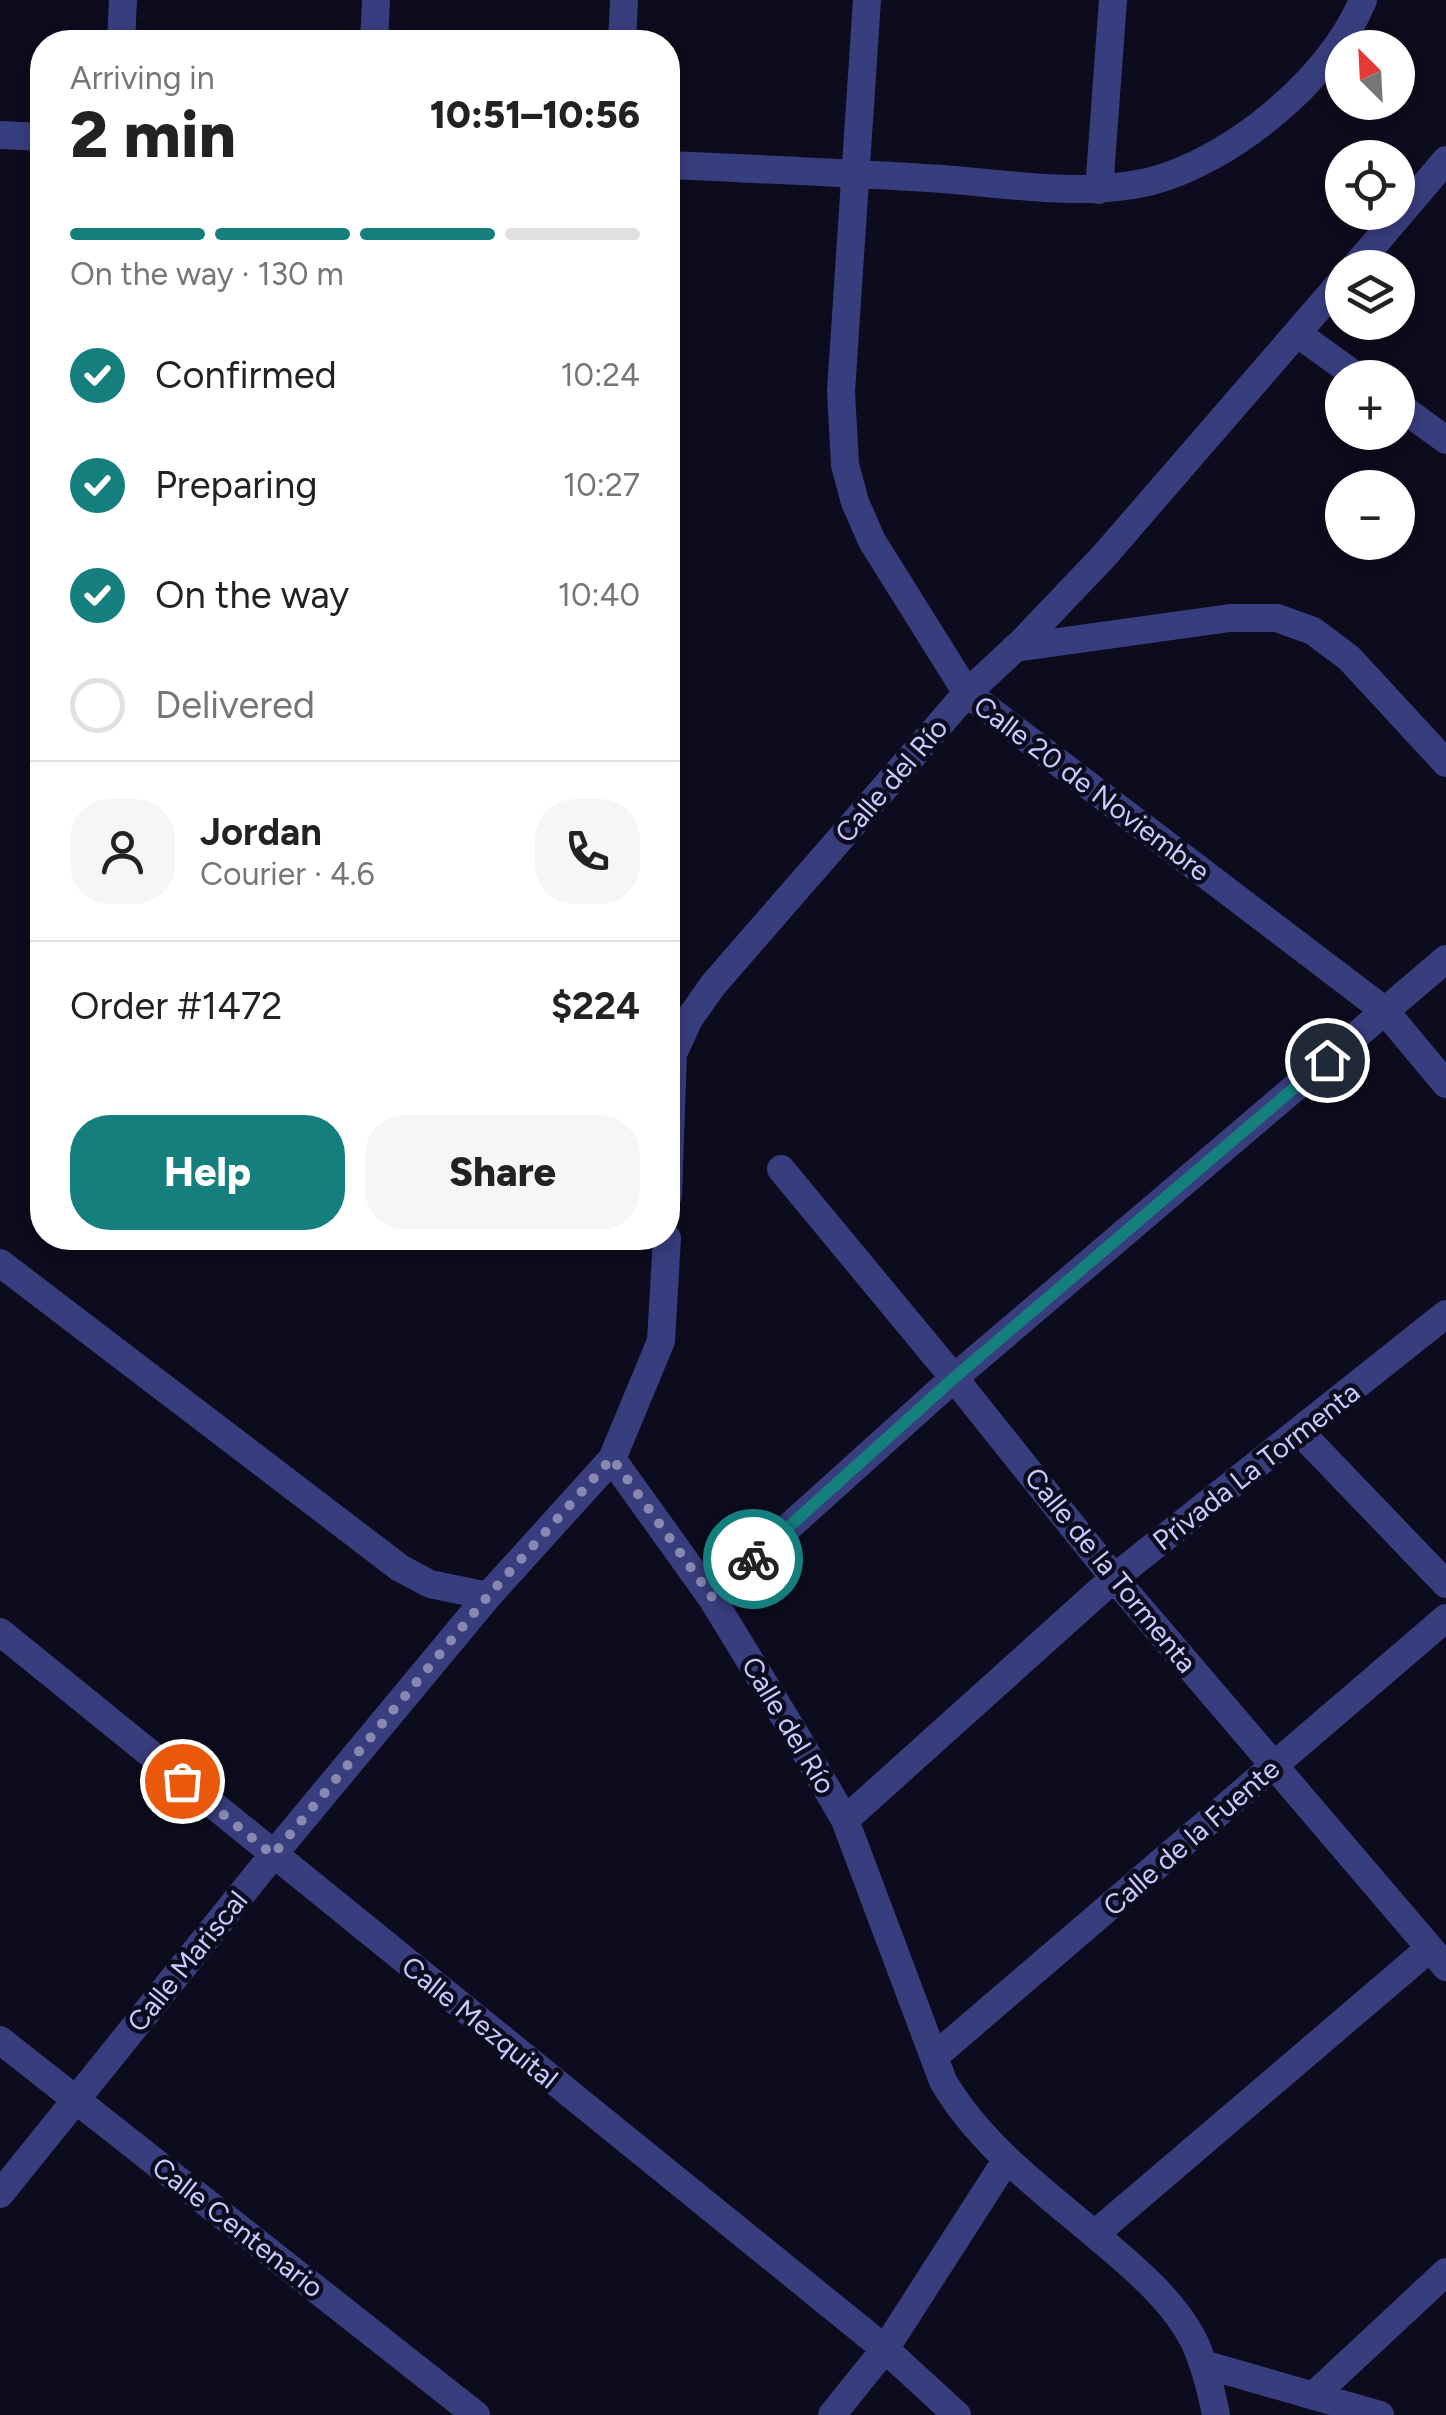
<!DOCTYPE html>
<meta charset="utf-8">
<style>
body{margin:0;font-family:Figtree,sans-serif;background:#f6f6f6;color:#222;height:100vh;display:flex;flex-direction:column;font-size:38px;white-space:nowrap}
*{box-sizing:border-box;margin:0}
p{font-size:32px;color:#767676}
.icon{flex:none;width:55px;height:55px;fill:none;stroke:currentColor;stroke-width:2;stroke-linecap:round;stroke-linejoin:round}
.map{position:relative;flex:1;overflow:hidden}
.sheet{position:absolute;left:30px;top:30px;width:650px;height:1220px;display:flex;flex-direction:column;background:#fff;border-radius:40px;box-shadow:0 5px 15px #0003}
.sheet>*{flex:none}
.needle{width:65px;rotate:336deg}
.buttons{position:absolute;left:1325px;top:30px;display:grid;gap:20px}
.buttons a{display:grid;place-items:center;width:90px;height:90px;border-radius:50%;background:#fff;box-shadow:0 5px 15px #0003;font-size:50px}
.pin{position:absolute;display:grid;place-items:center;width:85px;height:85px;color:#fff;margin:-42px;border:5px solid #fff;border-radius:50%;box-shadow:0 2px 10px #0007}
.courier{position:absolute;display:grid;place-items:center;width:100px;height:100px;margin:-50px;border:8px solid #147f7d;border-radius:50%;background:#fff;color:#222;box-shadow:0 2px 12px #0007}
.headline em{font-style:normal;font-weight:800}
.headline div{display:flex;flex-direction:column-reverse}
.headline{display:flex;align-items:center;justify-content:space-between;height:170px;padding:0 40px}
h1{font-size:65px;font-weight:800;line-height:75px}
.bar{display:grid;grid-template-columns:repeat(4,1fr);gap:15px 10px;align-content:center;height:120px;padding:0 40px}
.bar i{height:12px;border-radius:8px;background:#e0e0e0}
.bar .active{background:#147f7d}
.bar p{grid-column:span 4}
.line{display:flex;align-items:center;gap:25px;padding:0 40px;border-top:2px solid #e0e0e0}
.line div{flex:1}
.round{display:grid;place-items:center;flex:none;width:105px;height:105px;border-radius:40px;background:#f6f6f6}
ol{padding:0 40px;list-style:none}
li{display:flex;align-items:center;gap:30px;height:110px}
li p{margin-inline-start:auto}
li .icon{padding:10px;border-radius:50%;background:#147f7d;color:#fff;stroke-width:4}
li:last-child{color:#767676}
li i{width:55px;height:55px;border:5px solid #e0e0e0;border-radius:50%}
.primary-button{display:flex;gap:20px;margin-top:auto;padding:20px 40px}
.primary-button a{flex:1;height:115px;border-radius:40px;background:#147f7d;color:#fff;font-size:40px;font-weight:800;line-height:115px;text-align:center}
.primary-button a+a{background:#f6f6f6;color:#222}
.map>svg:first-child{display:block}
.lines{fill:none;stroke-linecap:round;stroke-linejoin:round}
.minor{stroke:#383d7d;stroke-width:28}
.done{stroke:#8888b0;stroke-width:10;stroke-dasharray:0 18}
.route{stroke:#147f7d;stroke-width:12}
.labels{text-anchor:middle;stroke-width:9;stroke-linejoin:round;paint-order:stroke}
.street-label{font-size:28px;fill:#cacafe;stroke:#0d0c1e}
</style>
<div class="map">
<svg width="1446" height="2415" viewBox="0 0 1446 2415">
<rect width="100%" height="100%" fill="#0d0c1e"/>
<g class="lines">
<path class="minor" d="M867,0L841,391L845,465L855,502L872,541L967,693L1385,1011L1446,1084
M121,42L123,0
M374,42L376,0
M622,42L624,0
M0,135L42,137
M668,165C759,169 851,173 942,179C1009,184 1082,197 1148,182C1230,162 1331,79 1363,0
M1099,190L1113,0
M1354,268L1446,160
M1298,334L1359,378
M1398,405L1446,440
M1015,648L1230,618H1277L1313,631L1349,658L1446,763
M781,1169L954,1378L1114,1578L1446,1967
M668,1195L673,1054L689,1019L713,985L967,693L1023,641L1104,556L1342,281
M667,1238L661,1341L612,1459L711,1597L795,1734L845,1820L943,2081C982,2148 1048,2194 1106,2244C1139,2272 1174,2302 1194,2341C1205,2365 1211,2389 1216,2415
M0,1263L400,1568L430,1584L488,1596
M1299,1431L1446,1584
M711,1597L954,1378L1446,959
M0,1632L885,2349L957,2415
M845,1820L1114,1578L1446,1314
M0,2040L476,2415
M935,2056L1446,1618
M0,2194L273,1855L488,1596L612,1459
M1095,2234L1430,1948
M1203,2364L1380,2415
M1313,2396L1446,2272
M832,2415L885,2349L1007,2159"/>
</g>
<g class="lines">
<path class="done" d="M182,1781L273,1855L488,1596L612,1458L712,1597L753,1559"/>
<path class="route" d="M753,1559L954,1378L1327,1060"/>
</g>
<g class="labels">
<g class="street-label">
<text transform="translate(891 780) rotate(-49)" y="10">Calle del Río</text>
<text transform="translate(1092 788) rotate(37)" y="10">Calle 20 de Noviembre</text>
<text transform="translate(1256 1466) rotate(-38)" y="10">Privada La Tormenta</text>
<text transform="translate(1111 1570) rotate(51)" y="10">Calle de la Tormenta</text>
<text transform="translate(789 1725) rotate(59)" y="10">Calle del Río</text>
<text transform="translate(1191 1837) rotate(-41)" y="10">Calle de la Fuente</text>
<text transform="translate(187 1961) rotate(-51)" y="10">Calle Mariscal</text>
<text transform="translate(480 2022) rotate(39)" y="10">Calle Mezquital</text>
<text transform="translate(238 2227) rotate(38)" y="10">Calle Centenario</text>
</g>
</g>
</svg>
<div class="buttons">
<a><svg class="needle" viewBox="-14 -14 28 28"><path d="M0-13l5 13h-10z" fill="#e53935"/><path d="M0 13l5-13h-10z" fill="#767676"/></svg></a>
<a><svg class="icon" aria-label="locate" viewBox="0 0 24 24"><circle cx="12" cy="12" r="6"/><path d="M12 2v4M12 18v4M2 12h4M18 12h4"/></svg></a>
<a><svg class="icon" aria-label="layers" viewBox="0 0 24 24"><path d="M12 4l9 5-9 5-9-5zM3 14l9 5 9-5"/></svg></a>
<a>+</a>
<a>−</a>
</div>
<div class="pin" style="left:182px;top:1781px;background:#ea580c"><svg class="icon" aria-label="bag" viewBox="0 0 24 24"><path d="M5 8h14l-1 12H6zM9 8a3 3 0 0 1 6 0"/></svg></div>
<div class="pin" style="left:1327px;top:1060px;background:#1f2937"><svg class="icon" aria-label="home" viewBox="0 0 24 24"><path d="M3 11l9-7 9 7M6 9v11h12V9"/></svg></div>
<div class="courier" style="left:753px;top:1559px"><svg class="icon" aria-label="bike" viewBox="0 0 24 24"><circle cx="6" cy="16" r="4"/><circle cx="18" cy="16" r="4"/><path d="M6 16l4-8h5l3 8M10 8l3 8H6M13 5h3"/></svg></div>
<section class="sheet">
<div class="headline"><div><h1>2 min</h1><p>Arriving in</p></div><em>10:51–10:56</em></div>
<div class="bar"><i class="active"></i><i class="active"></i><i class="active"></i><i></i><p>On the way · 130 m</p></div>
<ol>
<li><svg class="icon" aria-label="check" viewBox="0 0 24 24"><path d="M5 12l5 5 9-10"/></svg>Confirmed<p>10:24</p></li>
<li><svg class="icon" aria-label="check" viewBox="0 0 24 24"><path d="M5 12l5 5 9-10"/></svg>Preparing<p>10:27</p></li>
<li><svg class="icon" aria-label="check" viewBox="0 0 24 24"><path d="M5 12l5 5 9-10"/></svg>On the way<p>10:40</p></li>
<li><i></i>Delivered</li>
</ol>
<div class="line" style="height:180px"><a class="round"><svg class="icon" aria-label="person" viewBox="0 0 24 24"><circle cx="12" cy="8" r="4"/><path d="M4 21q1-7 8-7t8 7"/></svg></a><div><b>Jordan</b><p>Courier · 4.6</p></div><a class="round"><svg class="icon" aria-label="phone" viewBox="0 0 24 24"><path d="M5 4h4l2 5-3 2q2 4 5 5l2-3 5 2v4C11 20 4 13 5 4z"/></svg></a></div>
<div class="line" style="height:130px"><div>Order #1472</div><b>$224</b></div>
<div class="primary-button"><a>Help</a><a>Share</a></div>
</section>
</div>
